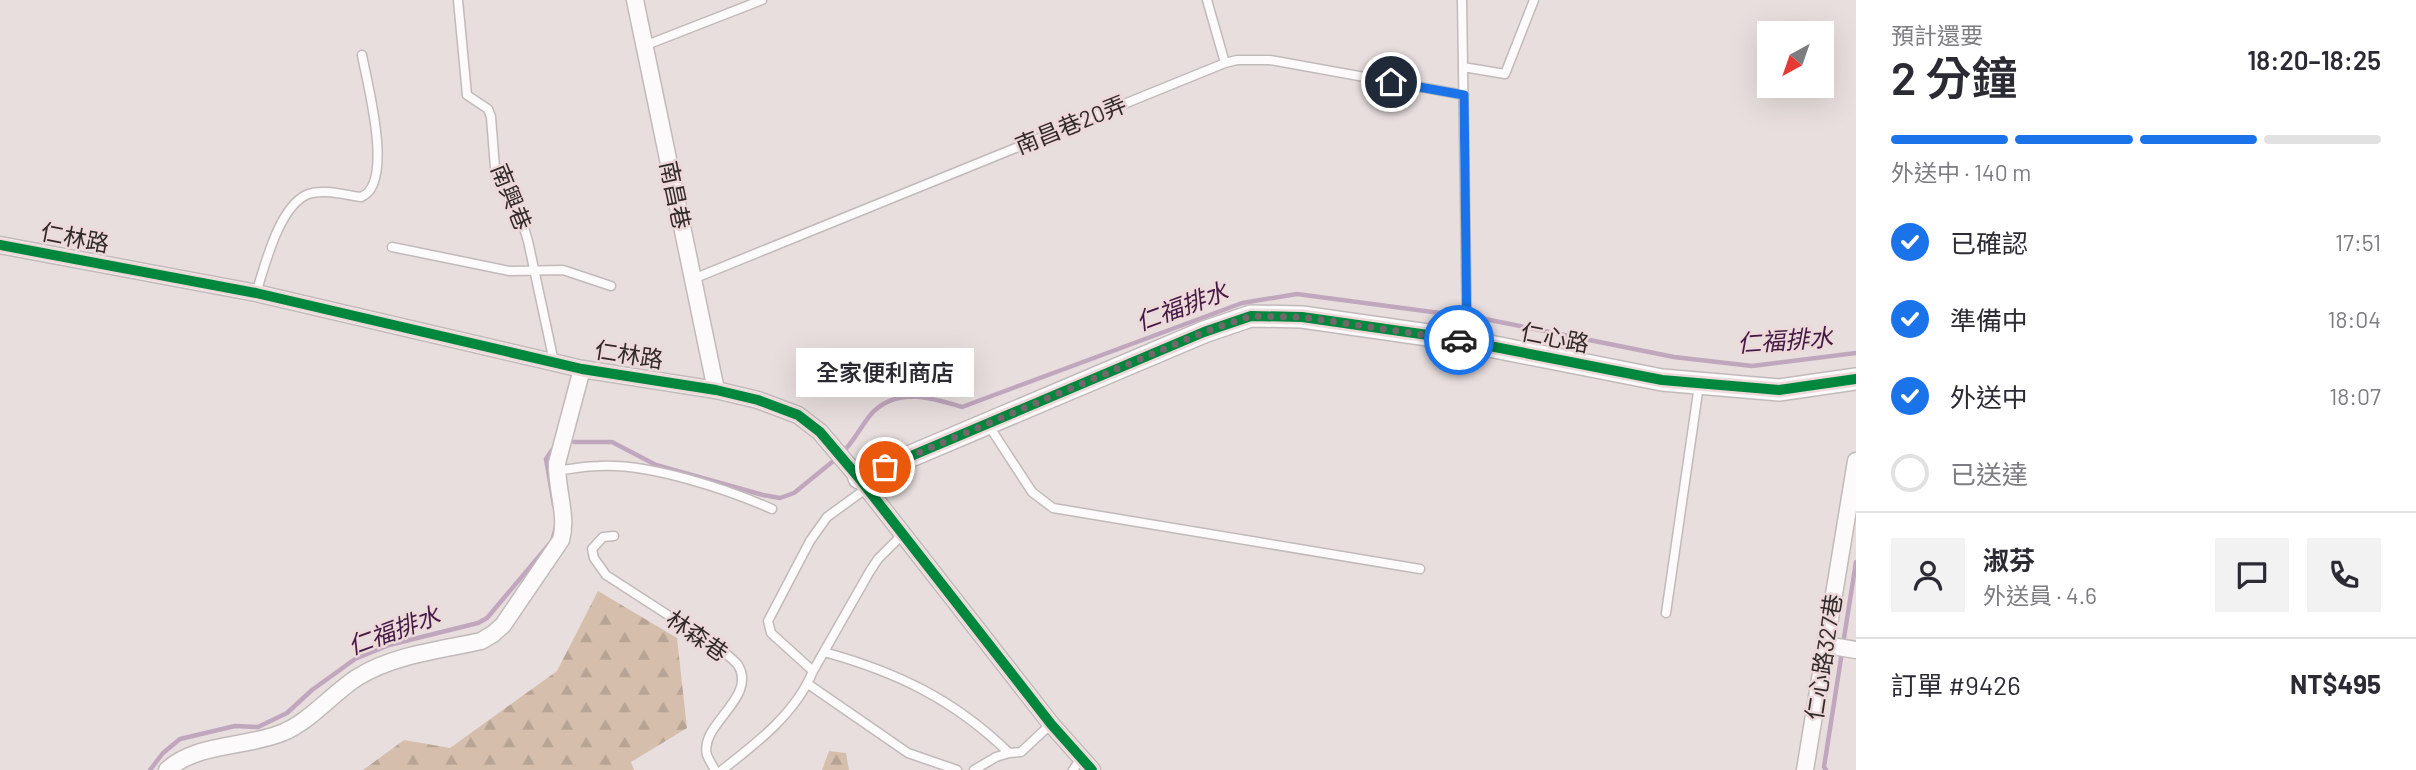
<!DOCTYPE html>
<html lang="zh-TW">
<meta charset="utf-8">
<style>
body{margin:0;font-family:Barlow,"Noto Sans TC",sans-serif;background:#f2f2f3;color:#2b2b33;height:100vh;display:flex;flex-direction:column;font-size:26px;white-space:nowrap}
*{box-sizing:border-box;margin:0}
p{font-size:23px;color:#7c7c81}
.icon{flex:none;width:38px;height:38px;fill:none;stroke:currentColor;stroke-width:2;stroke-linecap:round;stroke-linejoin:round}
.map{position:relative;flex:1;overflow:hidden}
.side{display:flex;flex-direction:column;background:#fff;width:560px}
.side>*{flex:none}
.needle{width:46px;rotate:220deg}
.tools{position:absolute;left:1757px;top:21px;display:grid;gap:14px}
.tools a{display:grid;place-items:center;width:77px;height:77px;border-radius:0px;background:#fff;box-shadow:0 7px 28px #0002;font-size:35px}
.pin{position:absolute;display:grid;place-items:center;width:60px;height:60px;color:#fff;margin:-30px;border:4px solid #fff;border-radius:50%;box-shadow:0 2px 7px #0007}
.courier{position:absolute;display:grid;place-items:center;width:70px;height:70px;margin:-35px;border:5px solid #1a73e8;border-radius:50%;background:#fff;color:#222;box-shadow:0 2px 9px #0007}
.bubble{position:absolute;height:49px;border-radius:0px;background:#fff;box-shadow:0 7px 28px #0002;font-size:23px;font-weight:600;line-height:49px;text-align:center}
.summary em{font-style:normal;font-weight:600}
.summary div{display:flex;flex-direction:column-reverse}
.summary{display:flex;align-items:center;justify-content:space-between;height:119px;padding:0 35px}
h1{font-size:46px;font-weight:600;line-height:52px}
.bar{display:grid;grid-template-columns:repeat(4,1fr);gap:10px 7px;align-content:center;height:84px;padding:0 35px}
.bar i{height:9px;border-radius:5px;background:#e1e1e2}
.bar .active{background:#1a73e8}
.bar p{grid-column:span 4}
.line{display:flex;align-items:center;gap:18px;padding:0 35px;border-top:2px solid #e1e1e2}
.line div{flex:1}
.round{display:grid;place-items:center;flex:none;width:74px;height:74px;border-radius:0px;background:#f2f2f3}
ol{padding:0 35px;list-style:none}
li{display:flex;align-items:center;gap:21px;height:77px}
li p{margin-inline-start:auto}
li .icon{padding:7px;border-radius:50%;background:#1a73e8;color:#fff;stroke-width:4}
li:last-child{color:#7c7c81}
li i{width:38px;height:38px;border:4px solid #e1e1e2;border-radius:50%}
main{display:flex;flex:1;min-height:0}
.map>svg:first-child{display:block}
.forest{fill:url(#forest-firs)}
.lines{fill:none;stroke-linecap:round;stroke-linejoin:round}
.stream{stroke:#c1a7be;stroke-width:4.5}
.lane-casing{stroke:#c2baba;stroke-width:11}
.street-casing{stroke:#c2baba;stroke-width:19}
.secondary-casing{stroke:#c2baba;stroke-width:24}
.lane{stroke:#fcfafa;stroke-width:8}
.street{stroke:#fcfafa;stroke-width:16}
.secondary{stroke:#fcfafa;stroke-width:21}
.cycleway-casing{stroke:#edd9d9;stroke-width:15}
.cycleway{stroke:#00873e;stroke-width:10}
.done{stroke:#716969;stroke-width:7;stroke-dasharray:0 12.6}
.route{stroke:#1a73e8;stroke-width:9}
.labels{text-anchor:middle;stroke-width:5;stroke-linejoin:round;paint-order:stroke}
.street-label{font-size:23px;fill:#312a2a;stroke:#edd9d9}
.water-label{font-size:24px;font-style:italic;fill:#421944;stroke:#edd9d9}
</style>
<main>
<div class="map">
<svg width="1856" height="770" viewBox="0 0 1856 770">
<defs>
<pattern id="forest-firs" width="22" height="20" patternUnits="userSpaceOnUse" patternTransform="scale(1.75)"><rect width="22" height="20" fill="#d5bfac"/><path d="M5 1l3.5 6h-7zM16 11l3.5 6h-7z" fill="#b7a494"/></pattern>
</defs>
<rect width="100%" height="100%" fill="#e8dede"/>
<path class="forest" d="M598,591L677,638L687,728L631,762L634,770H363L404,740L450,748L557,671Z
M829,751L846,753L849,770H822Z"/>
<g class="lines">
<path class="stream" d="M574,442H612L656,465L763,495L780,498L794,493L837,458
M552,450L546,459L554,505
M843,452C855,440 862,424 873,412C898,387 933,398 962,407L1242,303L1297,294L1485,319L1674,357L1752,366L1856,353
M1843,644L1856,562
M150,770L163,753L180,739L235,726L258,727L287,713L312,690L355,659L389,645L478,623L487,618L552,541L556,527
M1826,770L1824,767L1842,652"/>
<defs>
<path id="lane" d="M458,0L467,95L488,109L491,117L495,168L500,182L517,205L528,241L554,362
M1207,0L1225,63
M1462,0L1467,340
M644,46L762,0
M1463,67L1505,74L1534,0
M392,247L510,271L563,270L611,286
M693,279L1225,63L1237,60H1270L1464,95
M256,293C265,266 278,209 306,195C321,188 345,195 361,197C395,184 367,83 362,55
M989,426L1032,492L1053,508L1420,569
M556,471C571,469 585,466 599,466C648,463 727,489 772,509
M614,536L603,537L592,549L594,558L606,575L722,650C727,655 734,660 738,665C758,698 699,724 707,755C709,760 712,765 715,770
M1666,613L1699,385
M824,652C897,672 955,700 1009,753L1021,752L1051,724
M813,671L771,633L768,621L810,541L827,517L867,488
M808,684L908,753L957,770
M722,770C757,743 796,713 813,671L870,571L878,559L904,533
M974,770L996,757L1009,753
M1073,770L1082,757"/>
<path id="street" d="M635,0L716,390
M0,245L256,293L582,369L716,390L758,400L798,415L820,432L859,478L1051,724L1092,770
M1826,645L1856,650
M167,770C198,742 247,748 284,732C309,722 334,692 358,677C393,655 441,650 481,641L493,634L503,625L561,540C568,516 556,488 557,463L582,369
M1805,770L1856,461"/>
<path id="secondary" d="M859,478L1204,332L1251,316L1302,317L1449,338L1662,380L1779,390L1856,379"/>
</defs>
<use href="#lane" class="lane-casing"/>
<use href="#street" class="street-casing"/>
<use href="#secondary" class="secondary-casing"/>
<use href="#lane" class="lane"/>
<use href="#street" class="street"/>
<use href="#secondary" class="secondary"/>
<defs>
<path id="cycleway" d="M0,245L256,293L582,369L716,390L758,400L798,415L820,432L859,478L1051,724L1092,770
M859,478L1204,332L1251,316L1302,317L1449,338L1662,380L1779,390L1856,379"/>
</defs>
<use href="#cycleway" class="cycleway-casing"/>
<use href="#cycleway" class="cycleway"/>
</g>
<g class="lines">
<path class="done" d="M885,467L1204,332L1251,316L1302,317L1459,340"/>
<path class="route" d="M1391,82L1464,95L1467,342L1459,340"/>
</g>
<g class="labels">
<g class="street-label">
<text transform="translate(1071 125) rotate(-22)" y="8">南昌巷20弄</text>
<text transform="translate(675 195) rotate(78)" y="8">南昌巷</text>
<text transform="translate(511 197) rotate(68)" y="8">南興巷</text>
<text transform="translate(75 238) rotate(11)" y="8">仁林路</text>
<text transform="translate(1555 338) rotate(11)" y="8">仁心路</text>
<text transform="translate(629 355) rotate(9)" y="8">仁林路</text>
<text transform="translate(697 636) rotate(35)" y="8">林森巷</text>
<text transform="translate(1824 657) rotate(-81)" y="8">仁心路327巷</text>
</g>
<g class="water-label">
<text transform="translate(1182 307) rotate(-20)" y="8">仁福排水</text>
<text transform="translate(1785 341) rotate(-4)" y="8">仁福排水</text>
<text transform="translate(394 631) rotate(-20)" y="8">仁福排水</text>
</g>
</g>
</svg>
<div class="tools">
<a><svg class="needle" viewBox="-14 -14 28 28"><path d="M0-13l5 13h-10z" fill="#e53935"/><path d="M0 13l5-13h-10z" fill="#7c7c81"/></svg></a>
</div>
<div class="pin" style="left:885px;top:467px;background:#ea580c"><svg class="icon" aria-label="bag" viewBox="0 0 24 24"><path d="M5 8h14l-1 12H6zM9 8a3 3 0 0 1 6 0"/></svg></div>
<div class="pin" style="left:1391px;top:82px;background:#1f2937"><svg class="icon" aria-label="home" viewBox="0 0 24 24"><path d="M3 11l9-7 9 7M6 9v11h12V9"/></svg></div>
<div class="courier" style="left:1459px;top:340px"><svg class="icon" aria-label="car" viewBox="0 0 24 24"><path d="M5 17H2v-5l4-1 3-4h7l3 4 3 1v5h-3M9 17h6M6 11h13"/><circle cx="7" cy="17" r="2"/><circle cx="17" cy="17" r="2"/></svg></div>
<div class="bubble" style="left:796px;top:348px;width:178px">全家便利商店</div>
</div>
<section class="side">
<div class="summary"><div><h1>2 分鐘</h1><p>預計還要</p></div><em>18:20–18:25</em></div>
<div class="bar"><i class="active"></i><i class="active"></i><i class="active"></i><i></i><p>外送中 · 140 m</p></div>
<ol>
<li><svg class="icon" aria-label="check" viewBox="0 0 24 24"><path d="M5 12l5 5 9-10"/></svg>已確認<p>17:51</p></li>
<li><svg class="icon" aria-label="check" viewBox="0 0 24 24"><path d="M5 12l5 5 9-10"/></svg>準備中<p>18:04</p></li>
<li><svg class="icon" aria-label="check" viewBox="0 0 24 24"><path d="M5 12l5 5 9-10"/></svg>外送中<p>18:07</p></li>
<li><i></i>已送達</li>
</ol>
<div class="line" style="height:126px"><a class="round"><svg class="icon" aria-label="person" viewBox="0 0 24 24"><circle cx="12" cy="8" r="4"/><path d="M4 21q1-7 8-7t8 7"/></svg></a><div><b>淑芬</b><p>外送員 · 4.6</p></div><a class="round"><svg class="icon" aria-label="chat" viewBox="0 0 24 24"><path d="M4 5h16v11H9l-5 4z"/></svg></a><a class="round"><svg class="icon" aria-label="phone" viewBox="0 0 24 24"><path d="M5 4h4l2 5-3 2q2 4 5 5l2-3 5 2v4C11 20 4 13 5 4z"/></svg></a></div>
<div class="line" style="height:91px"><div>訂單 #9426</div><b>NT$495</b></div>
</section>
</main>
